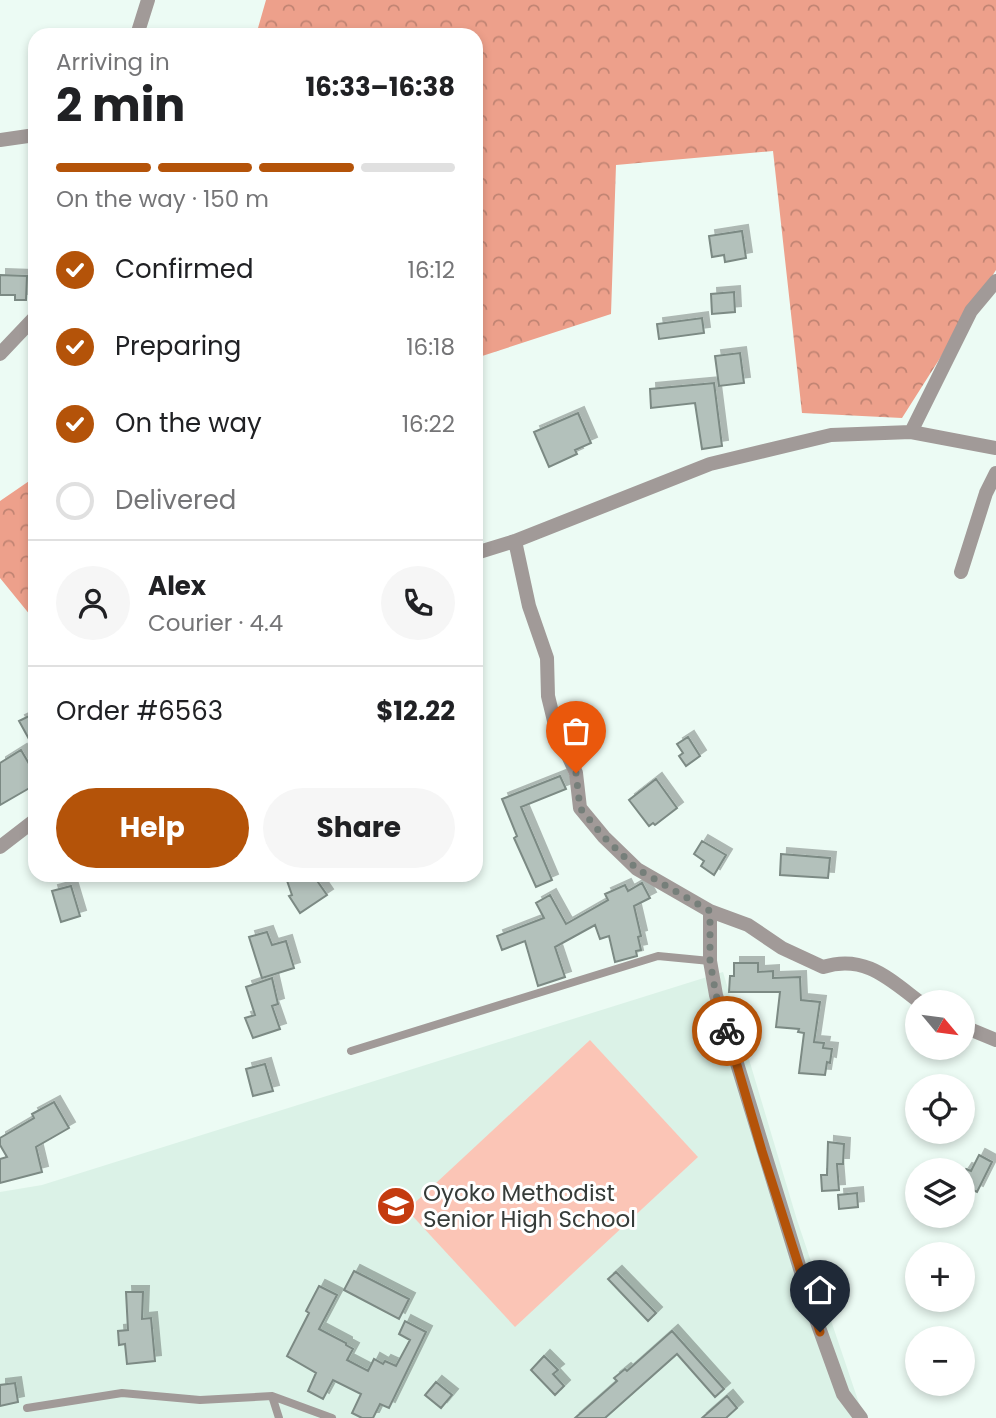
<!DOCTYPE html>
<meta charset="utf-8">
<style>
body{margin:0;font-family:Poppins,sans-serif;background:#f6f6f6;color:#202124;height:100vh;display:flex;flex-direction:column;font-size:26px;white-space:nowrap}
*{box-sizing:border-box;margin:0}
p{font-size:23px;color:#757577}
.icon{flex:none;width:38px;height:38px;fill:none;stroke:currentColor;stroke-width:2;stroke-linecap:round;stroke-linejoin:round}
.map{position:relative;flex:1;overflow:hidden}
.panel{position:absolute;left:28px;top:28px;width:455px;height:854px;display:flex;flex-direction:column;background:#fff;border-radius:21px;box-shadow:0 4px 10px #0003}
.panel>*{flex:none}
.needle{width:46px;rotate:119deg}
.tools{position:absolute;left:905px;top:990px;display:grid;gap:14px}
.tools a{display:grid;place-items:center;width:70px;height:70px;border-radius:50%;background:#fff;box-shadow:0 4px 10px #0003;font-size:35px}
.pin{position:absolute;display:grid;place-items:center;width:60px;height:60px;color:#fff;margin:-72px -30px;border-radius:50% 50% 50% 0;rotate:-45deg;box-shadow:0 0 7px #0007}
.pin .icon{rotate:45deg}
.courier{position:absolute;display:grid;place-items:center;width:70px;height:70px;margin:-35px;border:5px solid #b45309;border-radius:50%;background:#fff;color:#222;box-shadow:0 2px 9px #0007}
.overview em{font-style:normal;font-weight:700}
.overview div{display:flex;flex-direction:column-reverse}
.overview{display:flex;align-items:center;justify-content:space-between;height:119px;padding:0 28px}
h1{font-size:46px;font-weight:700;line-height:52px}
.bar{display:grid;grid-template-columns:repeat(4,1fr);gap:10px 7px;align-content:center;height:84px;padding:0 28px}
.bar i{height:9px;border-radius:5px;background:#e0e0e0}
.bar .selected{background:#b45309}
.bar p{grid-column:span 4}
.line{display:flex;align-items:center;gap:18px;padding:0 28px;border-top:2px solid #e0e0e0}
.line div{flex:1}
.round{display:grid;place-items:center;flex:none;width:74px;height:74px;border-radius:37px;background:#f6f6f6}
ol{padding:0 28px;list-style:none}
li{display:flex;align-items:center;gap:21px;height:77px}
li p{margin-inline-start:auto}
li .icon{padding:7px;border-radius:50%;background:#b45309;color:#fff;stroke-width:4}
li:last-child{color:#757577}
li i{width:38px;height:38px;border:4px solid #e0e0e0;border-radius:50%}
.button{display:flex;gap:14px;margin-top:auto;padding:14px 28px}
.button a{flex:1;height:80px;border-radius:42px;background:#b45309;color:#fff;font-size:28px;font-weight:700;line-height:80px;text-align:center}
.button a+a{background:#f6f6f6;color:#202124}
.map>svg:first-child{display:block}
.built{fill:#dbf2e7}
.forest{fill:url(#forest-crowns)}
.green{fill:#fbc5b6}
.building{fill:#b3c1bb;stroke:#7c8a84;stroke-width:2;filter:url(#shadow)}
.lines{fill:none;stroke-linecap:round;stroke-linejoin:round}
.service{stroke:#a19a98;stroke-width:8}
.minor{stroke:#a19a98;stroke-width:14}
.done{stroke:#767f7a;stroke-width:7;stroke-dasharray:0 12.6}
.route{stroke:#b45309;stroke-width:9}
.labels{text-anchor:middle;stroke-width:6;stroke-linejoin:round;paint-order:stroke}
.poi-label{font-size:23px;fill:#363c39;stroke:#fff;text-anchor:start}
</style>
<div class="map">
<svg width="996" height="1418" viewBox="0 0 996 1418">
<defs>
<pattern id="forest-crowns" width="20" height="18" patternUnits="userSpaceOnUse" patternTransform="scale(1.75)"><rect width="20" height="18" fill="#eda08b"/><path d="M2 6a3 3 0 1 1 6 0M12 15a3 3 0 1 1 6 0" fill="none" stroke="#c18473"/></pattern>
<filter id="shadow"><feDropShadow dx="6" dy="-6" stdDeviation="0" flood-color="#0004"/></filter>
</defs>
<rect width="100%" height="100%" fill="#ecfbf4"/>
<path class="built" d="M723,972L797,1220L864,1418H0V1192L42,1185Z"/>
<path class="forest" d="M266,0H996V270L902,418L802,413L773,151L616,165L611,314L476,358V35H256Z
M35,477V621L0,578V501Z"/>
<path class="green" d="M590,1040L698,1157L515,1327L407,1210Z"/>
<path class="building" d="M742,231L746,258L725,262L724,255L712,257L709,236Z
M0,275L27,276L26,300H15V295H0Z
M734,292L735,312L712,314L711,294Z
M702,318L704,333L659,339L657,324Z
M740,353L744,383L719,386L715,356Z
M714,383L722,446L702,449L695,403L651,408L650,389Z
M578,413L591,443L575,450L577,454L549,467L534,432Z
M35,713V750L19,721Z
M688,737L700,756L686,766L679,756L683,753L677,744Z
M21,750L35,774V778L30,781L33,786L0,805V763Z
M560,776L566,789L521,807L552,880L536,887L514,838L517,836L502,799Z
M656,779L677,808L655,825L653,823L649,826L629,800Z
M702,841L726,855L714,875L701,866L704,861L694,854Z
M781,854L830,858L828,878L780,875Z
M285,875H313L327,895L300,913L289,896L292,895Z
M642,883L650,898L634,906L641,936L638,937L641,950L636,951L637,956L615,962L609,936L600,939L595,925L555,947L565,977L538,986L525,941L502,950L497,936L544,918L536,903L550,895L566,924L608,900L605,894L625,885L628,891Z
M71,886L80,916L61,922L52,891Z
M267,932L272,945L286,941L294,968L262,978L249,937Z
M734,963H758V972L773,971V978L800,977L801,1000L820,1002L814,1042L824,1043L823,1048L832,1049L830,1063L827,1062L825,1075L799,1073L804,1033L798,1032L799,1029L776,1027L780,992H729L730,976H734Z
M272,978L278,1004L272,1006L280,1029L253,1038L245,1018L255,1015L246,987Z
M265,1064L273,1091L253,1096L246,1069Z
M54,1102L69,1128L36,1147L42,1172L0,1183V1159L7,1157L0,1145V1138L34,1118L32,1114Z
M828,1142L844,1144L843,1164H837L839,1190L822,1191L821,1175H827Z
M979,1155L992,1162L977,1192L962,1185V1175L966,1169L971,1171Z
M857,1193L858,1207L839,1209L838,1195Z
M354,1271L409,1299L399,1319L344,1290Z
M616,1272L656,1313L648,1321L608,1279Z
M319,1286L337,1295L319,1329L346,1343V1345L353,1349L347,1360L368,1371L374,1359L383,1364L385,1361L396,1366L410,1340L399,1334L405,1321L426,1332L389,1408L380,1404L373,1418H362L352,1413L361,1394L333,1380L323,1399L308,1391L316,1373L287,1356L309,1313L306,1311Z
M126,1292H143L142,1319L151,1318L155,1361L127,1364L125,1344L119,1345L118,1331L128,1330Z
M672,1331L724,1389L715,1397L677,1354L605,1418H575L617,1381L614,1378L625,1369L627,1371Z
M544,1356L558,1370L553,1374L564,1386L555,1395L531,1370Z
M436,1382L452,1395L441,1408L425,1395Z
M15,1383L18,1402L0,1406V1385Z
M727,1396L737,1408L726,1418H702Z"/>
<g class="lines">
<path class="service" d="M351,1051L658,956L710,961
M272,1396L279,1418
M27,1408L122,1393L200,1400L272,1396L332,1418"/>
<path class="minor" d="M137,35L148,0
M0,140L35,135
M0,354L35,317
M911,432L971,311L996,281
M515,541L529,606L547,658L548,696L556,729L576,773L580,808L604,837L637,869L710,911L748,925L782,948L823,967C865,954 889,979 921,1003
M476,553L515,541L710,464L831,435L911,432L996,448
M961,572L986,493L996,473
M0,847L35,820
M710,911V961L716,995L813,1311L843,1394L861,1418
M962,1026L996,1040"/>
</g>
<g class="lines">
<path class="done" d="M576,773L580,808L604,837L637,869L710,911V961L716,995L727,1031"/>
<path class="route" d="M727,1031L762,1151L820,1332"/>
</g>
<defs>
<symbol id="school-disc" viewBox="-11 -11 22 22"><circle r="9.5" fill="#c43b0f" stroke="#fff"/><path d="M0-5L7-2L0 1L-7-2ZM-4 1L0 2.5L4 1V4Q0 6-4 4Z" fill="#fff"/></symbol>
</defs>
<g fill-rule="evenodd">
<use href="#school-disc" x="374" y="1184" width="44" height="44"/>
</g>
<g class="labels">
<g class="poi-label">
<text x="423" y="1201">Oyoko Methodist<tspan x="423" dy="26">Senior High School</tspan></text>
</g>
</g>
</svg>
<div class="tools">
<a><svg class="needle" viewBox="-14 -14 28 28"><path d="M0-13l5 13h-10z" fill="#e53935"/><path d="M0 13l5-13h-10z" fill="#757577"/></svg></a>
<a><svg class="icon" aria-label="locate" viewBox="0 0 24 24"><circle cx="12" cy="12" r="6"/><path d="M12 2v4M12 18v4M2 12h4M18 12h4"/></svg></a>
<a><svg class="icon" aria-label="layers" viewBox="0 0 24 24"><path d="M12 4l9 5-9 5-9-5zM3 14l9 5 9-5"/></svg></a>
<a>+</a>
<a>−</a>
</div>
<div class="pin" style="left:576px;top:773px;background:#ea580c"><svg class="icon" aria-label="bag" viewBox="0 0 24 24"><path d="M5 8h14l-1 12H6zM9 8a3 3 0 0 1 6 0"/></svg></div>
<div class="pin" style="left:820px;top:1332px;background:#1f2937"><svg class="icon" aria-label="home" viewBox="0 0 24 24"><path d="M3 11l9-7 9 7M6 9v11h12V9"/></svg></div>
<div class="courier" style="left:727px;top:1031px"><svg class="icon" aria-label="bike" viewBox="0 0 24 24"><circle cx="6" cy="16" r="4"/><circle cx="18" cy="16" r="4"/><path d="M6 16l4-8h5l3 8M10 8l3 8H6M13 5h3"/></svg></div>
<section class="panel">
<div class="overview"><div><h1>2 min</h1><p>Arriving in</p></div><em>16:33–16:38</em></div>
<div class="bar"><i class="selected"></i><i class="selected"></i><i class="selected"></i><i></i><p>On the way · 150 m</p></div>
<ol>
<li><svg class="icon" aria-label="check" viewBox="0 0 24 24"><path d="M5 12l5 5 9-10"/></svg>Confirmed<p>16:12</p></li>
<li><svg class="icon" aria-label="check" viewBox="0 0 24 24"><path d="M5 12l5 5 9-10"/></svg>Preparing<p>16:18</p></li>
<li><svg class="icon" aria-label="check" viewBox="0 0 24 24"><path d="M5 12l5 5 9-10"/></svg>On the way<p>16:22</p></li>
<li><i></i>Delivered</li>
</ol>
<div class="line" style="height:126px"><a class="round"><svg class="icon" aria-label="person" viewBox="0 0 24 24"><circle cx="12" cy="8" r="4"/><path d="M4 21q1-7 8-7t8 7"/></svg></a><div><b>Alex</b><p>Courier · 4.4</p></div><a class="round"><svg class="icon" aria-label="phone" viewBox="0 0 24 24"><path d="M5 4h4l2 5-3 2q2 4 5 5l2-3 5 2v4C11 20 4 13 5 4z"/></svg></a></div>
<div class="line" style="height:91px"><div>Order #6563</div><b>$12.22</b></div>
<div class="button"><a>Help</a><a>Share</a></div>
</section>
</div>
